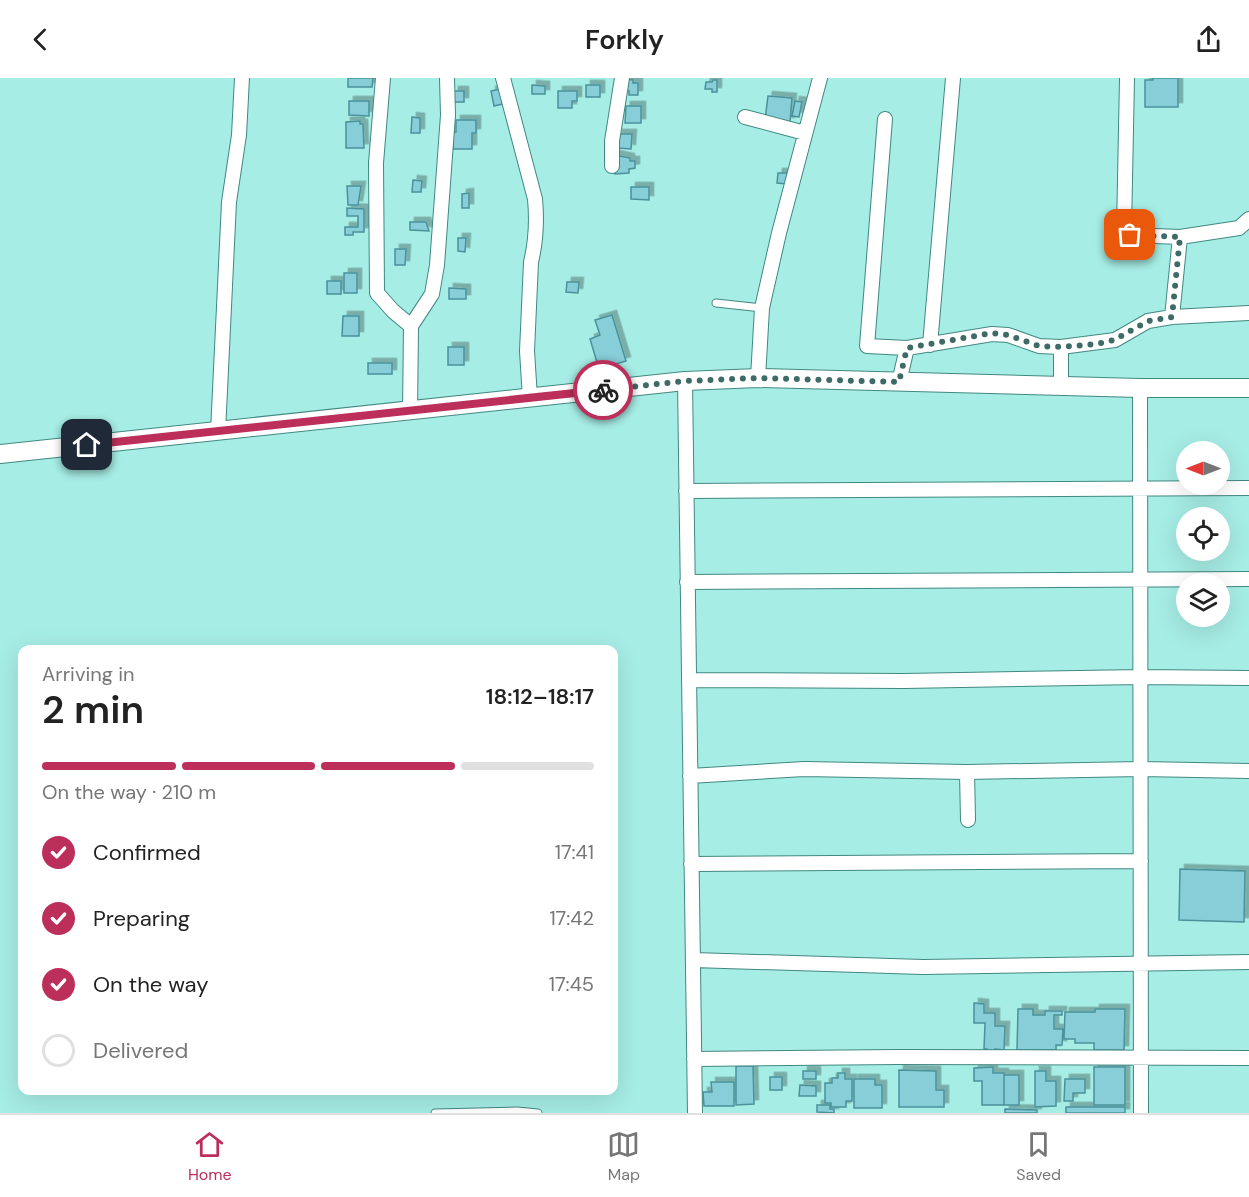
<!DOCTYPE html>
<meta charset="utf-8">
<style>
body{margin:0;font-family:"DM Sans",sans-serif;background:#f2f2f2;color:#222;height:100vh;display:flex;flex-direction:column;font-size:22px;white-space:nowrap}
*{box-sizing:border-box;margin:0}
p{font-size:20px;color:#767676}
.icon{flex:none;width:33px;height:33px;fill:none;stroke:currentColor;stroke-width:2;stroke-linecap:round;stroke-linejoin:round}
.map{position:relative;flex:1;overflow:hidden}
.details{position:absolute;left:18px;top:567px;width:600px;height:450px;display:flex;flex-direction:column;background:#fff;border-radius:12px;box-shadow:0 6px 24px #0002}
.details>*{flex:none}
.needle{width:39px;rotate:270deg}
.buttons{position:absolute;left:1176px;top:363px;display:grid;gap:12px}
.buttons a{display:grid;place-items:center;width:54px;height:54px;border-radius:50%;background:#fff;box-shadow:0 6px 24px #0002;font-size:30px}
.pin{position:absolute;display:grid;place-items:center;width:51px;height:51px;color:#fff;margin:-26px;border-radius:12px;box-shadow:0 3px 9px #0006}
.courier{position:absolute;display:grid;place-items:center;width:60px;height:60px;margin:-30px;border:4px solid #bd2f5b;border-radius:50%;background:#fff;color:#222;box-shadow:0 2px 8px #0007}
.headline em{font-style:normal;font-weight:600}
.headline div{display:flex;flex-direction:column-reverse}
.headline{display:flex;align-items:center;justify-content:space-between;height:102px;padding:0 24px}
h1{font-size:39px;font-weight:600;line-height:45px}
.bar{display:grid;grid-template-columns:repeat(4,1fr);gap:9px 6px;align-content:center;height:72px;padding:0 24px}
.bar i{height:8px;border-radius:4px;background:#e0e0e0}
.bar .current{background:#bd2f5b}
.bar p{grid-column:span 4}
ol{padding:0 24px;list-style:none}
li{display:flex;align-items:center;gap:18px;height:66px}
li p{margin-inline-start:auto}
li .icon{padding:6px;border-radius:50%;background:#bd2f5b;color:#fff;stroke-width:4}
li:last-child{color:#767676}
li i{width:33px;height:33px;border:3px solid #e0e0e0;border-radius:50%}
header{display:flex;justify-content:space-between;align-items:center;height:78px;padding:0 24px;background:#fff;font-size:27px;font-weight:600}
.dock{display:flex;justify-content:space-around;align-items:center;height:84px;border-top:2px solid #e0e0e0;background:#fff;font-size:16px;color:#767676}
.dock a{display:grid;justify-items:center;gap:3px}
.dock .current{color:#bd2f5b}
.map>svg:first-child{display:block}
.building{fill:#87ced8;stroke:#4b919a;stroke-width:1.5;filter:url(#shadow)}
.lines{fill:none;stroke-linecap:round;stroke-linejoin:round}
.service-casing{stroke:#418881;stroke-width:9}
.minor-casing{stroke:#418881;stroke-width:16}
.tertiary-casing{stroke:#418881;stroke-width:20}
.service{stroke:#fff;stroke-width:7}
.minor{stroke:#fff;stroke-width:14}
.tertiary{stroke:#fff;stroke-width:18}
.done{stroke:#3e6b66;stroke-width:6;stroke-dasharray:0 10.8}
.route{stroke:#bd2f5b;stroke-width:8}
</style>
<header><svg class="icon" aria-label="back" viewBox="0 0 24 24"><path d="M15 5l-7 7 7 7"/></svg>Forkly<svg class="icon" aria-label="share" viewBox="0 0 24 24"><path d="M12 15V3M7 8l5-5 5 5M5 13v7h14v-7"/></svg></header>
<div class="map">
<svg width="1249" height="1035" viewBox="0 0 1249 1035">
<defs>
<filter id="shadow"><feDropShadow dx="4.5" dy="-4.5" stdDeviation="0" flood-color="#0004"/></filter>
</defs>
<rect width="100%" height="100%" fill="#a6ede5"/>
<path class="building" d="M348,0H373L372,9H348Z
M1153,0H1178V29H1145V2H1153Z
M624,1L633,2V5H638V17H629V13H623Z
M713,2H717V14H712V11H705L706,4H712Z
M532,7L545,8V16H532Z
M586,7H600V19H586Z
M500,11L503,26L494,28L491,13Z
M454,13H464V24H453Z
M558,13H577V23H572V30H558Z
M768,18L792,20L790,44L765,42Z
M349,23H369V38L349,37Z
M795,23L802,24L799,39L792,38Z
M626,28H641V45H625Z
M412,39L420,40V55H411Z
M456,42H476V55H472V71H453V54H456Z
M360,43V46H363L364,70H346V44Z
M618,56H632L631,71L618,70Z
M615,77L630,80V83H635V90L629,91V95L615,96Z
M778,95H787V106L777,105Z
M413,102L422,103L421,114H412Z
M347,108H361L358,127H348Z
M631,109H649V122L631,121Z
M469,115V130H462V116Z
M347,130L364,131V154H353V157H345V149H358V138H347Z
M410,144H426L429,153L410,152Z
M458,160H466L465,174L458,173Z
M395,171H406L405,187H395Z
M344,195H357V215H344Z
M327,203H341V216H327Z
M567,204H579L578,215L566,214Z
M449,210L466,211V221H449Z
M612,237L626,283L599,291L590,261L600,257L595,242Z
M343,238H359V258H342Z
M448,269H464V287H448Z
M368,285H392V296H368Z
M1180,791L1245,793L1244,844L1179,842Z
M974,925L984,926V935H995V948H1005L1004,972L995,971V976H987V971H984L985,945H974Z
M1018,931H1033V937H1045V933H1062V937H1054V951H1063L1062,967H1056V972H1017Z
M1095,931H1125L1124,972H1094V965H1075V961H1064L1065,934H1095Z
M736,988H753L754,1026L736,1027Z
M993,989V995H1004V1027H982V1003H974V990Z
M1094,989H1125V1027H1094Z
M899,992L936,993V1012H944V1029H899Z
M803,993H816V1001H803Z
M1035,993H1046V1003H1056V1028L1035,1029Z
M838,995H845V1001H852V1023H846V1029H831V1025H825V1005H832V1000H838Z
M1004,997H1019V1027H1004Z
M770,999H782V1012H770Z
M854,1001H875V1007H882V1030H854Z
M1065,1001H1085V1015H1073V1023H1064Z
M711,1004H734V1028H704L703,1014H712Z
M800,1007L816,1008V1018H799Z
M817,1027H830V1031H834V1035L817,1034Z
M1066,1029H1125V1035H1066Z
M1005,1031L1037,1032V1035H1005Z"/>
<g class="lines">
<defs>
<path id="service" d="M716,225L762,230
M435,1035L517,1033L538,1035"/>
<path id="minor" d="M383,0L376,85L377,215L393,233L411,248L410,333
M503,0L535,121C537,142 536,163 531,184L527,273L530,320
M1127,0L1124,152L1130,157L1180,159
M745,39L805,55
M885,41L867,268L907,270L992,256L1008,257L1039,268L1061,269L1115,262L1148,243L1172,239L1249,235
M612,88V63L622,0
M1172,239L1180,159L1239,150L1249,141
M411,248L432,216L437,187L448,37L447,0
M930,267L953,0
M1061,269V308
M758,300L762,230L779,155L820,0
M685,303L695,1035
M899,304L907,270
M1140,310L1141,1035
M218,354L229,124L239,57L242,0
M686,413L1249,410
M687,504L1249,501
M689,602L904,603L1141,599L1249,600
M967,694L968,742
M690,698L804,691L967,694L1141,691L1249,693
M691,786L1141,783
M693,882L923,889L1249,884
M694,981L898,979L1249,980"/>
<path id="tertiary" d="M0,376L685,303L758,300L1140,310H1249"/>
</defs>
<use href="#service" class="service-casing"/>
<use href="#minor" class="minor-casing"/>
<use href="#tertiary" class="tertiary-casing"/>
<use href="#service" class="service"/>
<use href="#minor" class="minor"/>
<use href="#tertiary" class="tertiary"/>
</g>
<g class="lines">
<path class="done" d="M603,312L685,303L758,300L899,304L907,270L992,255L1008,257L1039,268L1061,269L1097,266L1114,262L1148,243L1172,239L1180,159L1130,157"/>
<path class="route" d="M87,367L603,312"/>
</g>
</svg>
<div class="buttons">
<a><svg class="needle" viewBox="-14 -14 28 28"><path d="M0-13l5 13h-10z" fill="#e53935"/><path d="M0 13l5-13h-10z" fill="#767676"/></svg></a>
<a><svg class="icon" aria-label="locate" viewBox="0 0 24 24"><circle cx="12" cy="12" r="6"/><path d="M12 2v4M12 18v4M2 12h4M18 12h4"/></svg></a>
<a><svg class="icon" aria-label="layers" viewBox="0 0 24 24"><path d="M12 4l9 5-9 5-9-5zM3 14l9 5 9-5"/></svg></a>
</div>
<div class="pin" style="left:1130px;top:157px;background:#ea580c"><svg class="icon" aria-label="bag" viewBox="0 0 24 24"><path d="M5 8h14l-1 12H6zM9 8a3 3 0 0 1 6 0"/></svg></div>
<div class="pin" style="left:87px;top:367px;background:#1f2937"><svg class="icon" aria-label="home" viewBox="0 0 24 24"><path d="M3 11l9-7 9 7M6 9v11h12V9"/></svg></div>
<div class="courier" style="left:603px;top:312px"><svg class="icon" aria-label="bike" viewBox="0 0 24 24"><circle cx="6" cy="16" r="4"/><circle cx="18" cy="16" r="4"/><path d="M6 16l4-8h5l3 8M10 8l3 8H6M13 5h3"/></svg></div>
<section class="details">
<div class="headline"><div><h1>2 min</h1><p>Arriving in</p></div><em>18:12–18:17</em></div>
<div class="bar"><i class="current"></i><i class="current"></i><i class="current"></i><i></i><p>On the way · 210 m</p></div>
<ol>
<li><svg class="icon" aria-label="check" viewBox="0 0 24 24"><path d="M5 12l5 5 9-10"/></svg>Confirmed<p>17:41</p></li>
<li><svg class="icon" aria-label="check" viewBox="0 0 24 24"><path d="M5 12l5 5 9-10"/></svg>Preparing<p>17:42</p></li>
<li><svg class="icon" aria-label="check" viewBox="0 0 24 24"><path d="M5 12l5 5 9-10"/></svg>On the way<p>17:45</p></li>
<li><i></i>Delivered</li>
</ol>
</section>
</div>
<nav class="dock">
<a class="current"><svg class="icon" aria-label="home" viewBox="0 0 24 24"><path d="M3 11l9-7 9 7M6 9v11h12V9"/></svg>Home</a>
<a><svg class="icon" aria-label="map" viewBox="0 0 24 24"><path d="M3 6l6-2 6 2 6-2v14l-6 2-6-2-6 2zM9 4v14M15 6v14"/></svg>Map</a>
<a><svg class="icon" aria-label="saved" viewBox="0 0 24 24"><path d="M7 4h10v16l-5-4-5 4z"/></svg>Saved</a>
</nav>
